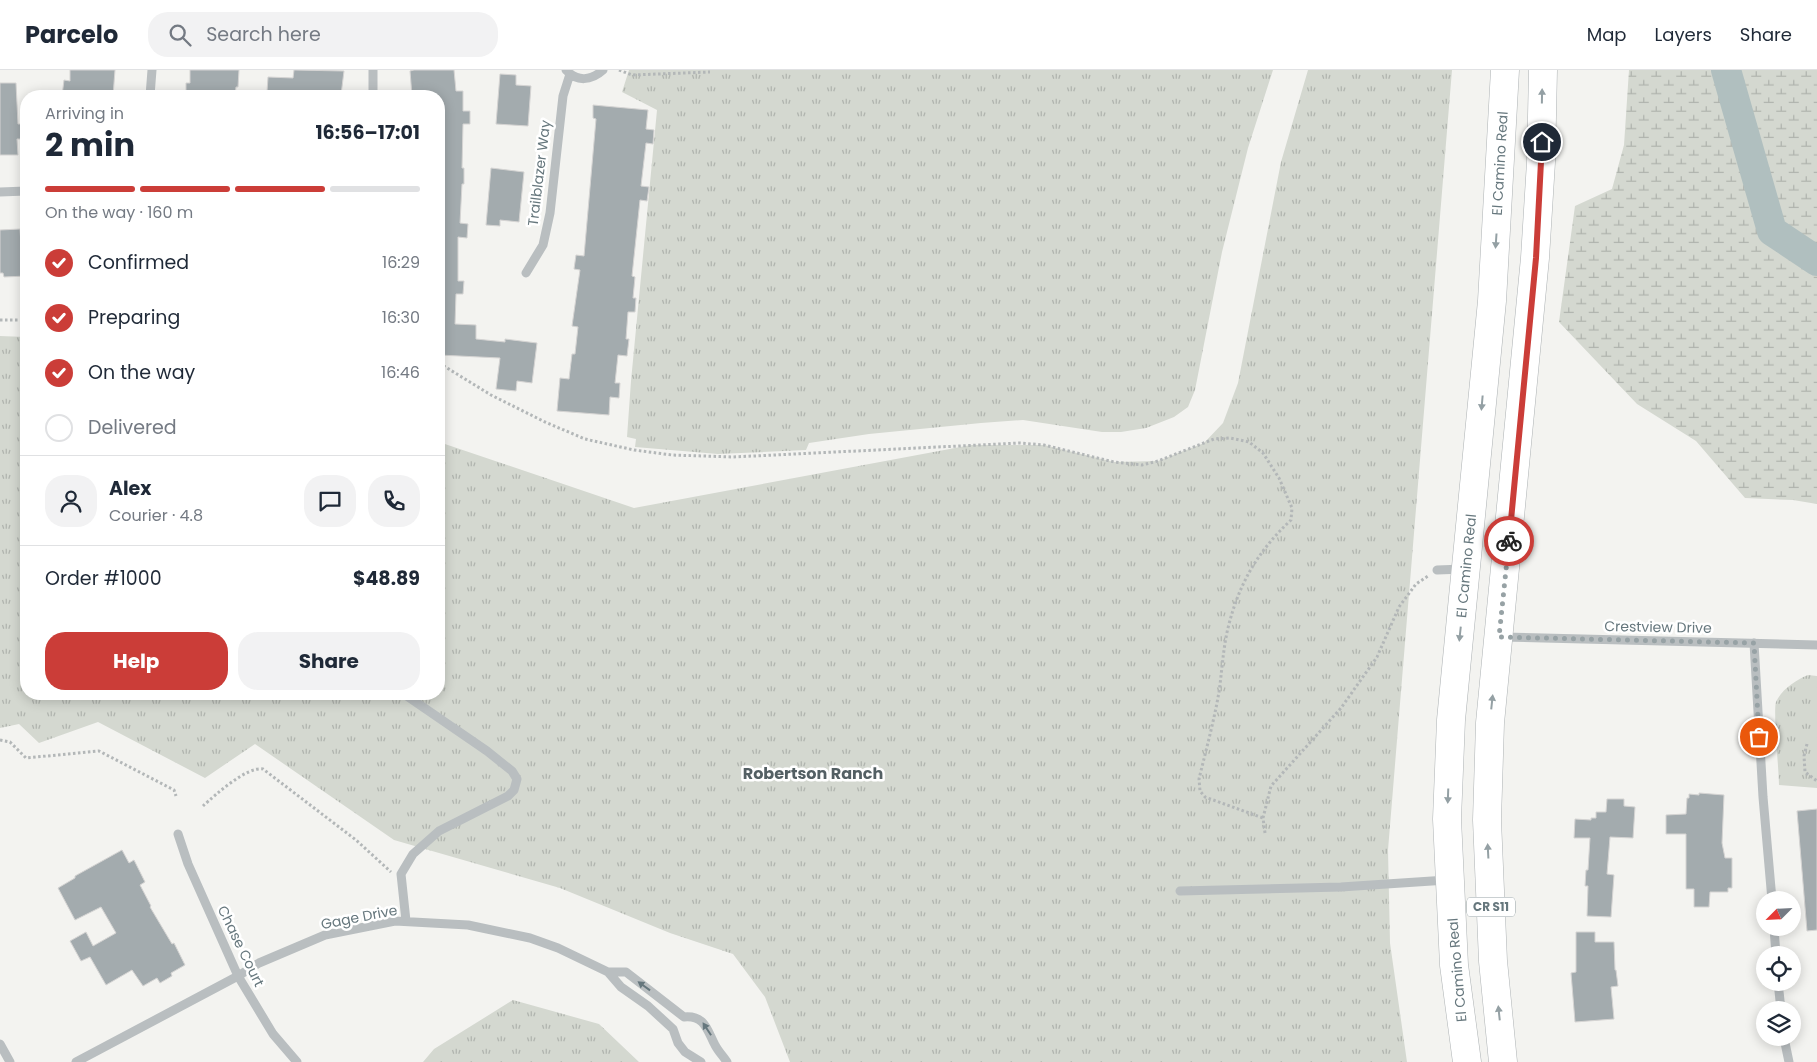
<!DOCTYPE html>
<meta charset="utf-8">
<style>
body{margin:0;font-family:Poppins,sans-serif;background:#f2f2f3;color:#1f2937;height:100vh;display:flex;flex-direction:column;font-size:19px;white-space:nowrap}
*{box-sizing:border-box;margin:0}
p{font-size:16px;color:#747a83}
.icon{flex:none;width:28px;height:28px;fill:none;stroke:currentColor;stroke-width:2;stroke-linecap:round;stroke-linejoin:round}
.map{position:relative;flex:1;overflow:hidden}
.sheet{position:absolute;left:20px;top:20px;width:425px;height:610px;display:flex;flex-direction:column;background:#fff;border-radius:20px;box-shadow:0 2px 12px #0003}
.sheet>*{flex:none}
.needle{width:32px;rotate:246deg}
.controls{position:absolute;left:1756px;top:821px;display:grid;gap:10px}
.controls a{display:grid;place-items:center;width:45px;height:45px;border-radius:50%;background:#fff;box-shadow:0 2px 12px #0003;font-size:25px}
.pin{position:absolute;display:grid;place-items:center;width:42px;height:42px;color:#fff;margin:-21px;border:2px solid #fff;border-radius:50%;box-shadow:0 1px 5px #0007}
.courier{position:absolute;display:grid;place-items:center;width:50px;height:50px;margin:-25px;border:4px solid #cb3d38;border-radius:50%;background:#fff;color:#222;box-shadow:0 1px 6px #0007}
.summary em{font-style:normal;font-weight:700}
.summary div{display:flex;flex-direction:column-reverse}
.summary{display:flex;align-items:center;justify-content:space-between;height:85px;padding:0 25px}
h1{font-size:32px;font-weight:700;line-height:38px}
.bar{display:grid;grid-template-columns:repeat(4,1fr);gap:8px 5px;align-content:center;height:60px;padding:0 25px}
.bar i{height:6px;border-radius:4px;background:#e0e1e3}
.bar .current{background:#cb3d38}
.bar p{grid-column:span 4}
.line{display:flex;align-items:center;gap:12px;padding:0 25px;border-top:1px solid #e0e1e3}
.line div{flex:1}
.round{display:grid;place-items:center;flex:none;width:52px;height:52px;border-radius:20px;background:#f2f2f3}
ol{padding:0 25px;list-style:none}
li{display:flex;align-items:center;gap:15px;height:55px}
li p{margin-inline-start:auto}
li .icon{padding:5px;border-radius:50%;background:#cb3d38;color:#fff;stroke-width:4}
li:last-child{color:#747a83}
li i{width:28px;height:28px;border:2px solid #e0e1e3;border-radius:50%}
.button{display:flex;gap:10px;margin-top:auto;padding:10px 25px}
.button a{flex:1;height:58px;border-radius:20px;background:#cb3d38;color:#fff;font-size:20px;font-weight:700;line-height:58px;text-align:center}
.button a+a{background:#f2f2f3;color:#1f2937}
header{display:flex;align-items:center;gap:30px;box-sizing:border-box;height:70px;padding:0 25px;background:#fff;border-bottom:1px solid #e0e1e3}
header strong{font-size:24px}
nav{display:flex;gap:28px;margin-inline-start:auto;font-size:18px}
.search{width:350px;height:45px;background:#f2f2f3;display:flex;align-items:center;gap:12px;box-sizing:border-box;padding:0 18px;border-radius:20px;color:#747a83;font-size:19px}
.map>svg:first-child{display:block}
.grass{fill:url(#grass-tufts)}
.wetland{fill:url(#wetland-marsh)}
.lines{fill:none;stroke-linecap:round;stroke-linejoin:round}
.river{stroke:#b0bfbf;stroke-width:30}
.building{fill:#a3abae;stroke:#d5d4d3}
.major-casing{stroke:#adb2b4;stroke-width:29}
.path{stroke:#b3b7b8;stroke-width:3;stroke-dasharray:2.5 2.5;stroke-linecap:butt}
.minor{stroke:#b9bec0;stroke-width:9}
.major{stroke:#fff;stroke-width:28}
.oneway{fill:#94a0a4}
.oneway2{fill:#66777d}
.done{stroke:#97a2a5;stroke-width:5;stroke-dasharray:0 9}
.route{stroke:#cb3d38;stroke-width:6}
.labels{text-anchor:middle;stroke-width:5;stroke-linejoin:round;paint-order:stroke}
.shield{fill:#fff;stroke:#94a0a4;stroke-width:1}
.shield-label{font-size:12px;font-weight:bold;fill:#66777d}
.street-label{font-size:14px;fill:#66777d;stroke:#fff}
.quarter-label{font-size:16px;font-weight:bold;fill:#535f63;stroke:#fff}
</style>
<header>
<strong>Parcelo</strong>
<div class="search"><svg class="icon" aria-label="search" viewBox="0 0 24 24"><circle cx="10" cy="10" r="6"/><path d="M15 15l6 6"/></svg>Search here</div>
<nav><a>Map</a><a>Layers</a><a>Share</a></nav>
</header>
<div class="map">
<svg width="1817" height="992" viewBox="0 0 1817 992">
<defs>
<pattern id="grass-tufts" width="24" height="20" patternUnits="userSpaceOnUse" patternTransform="scale(1.25)"><rect width="24" height="20" fill="#d4d8d0"/><path d="M3 7l-1-3M5 7V3M7 7l1-3M15 17l-1-3M17 17v-4M19 17l1-3" fill="none" stroke="#b0b4ae"/></pattern>
<pattern id="wetland-marsh" width="20" height="14" patternUnits="userSpaceOnUse" patternTransform="scale(1.25)"><rect width="20" height="14" fill="#d4d8d0"/><path d="M1 5h8M5 5V1M11 12h8M15 12V8" fill="none" stroke="#b0b4ae"/></pattern>
</defs>
<rect width="100%" height="100%" fill="#f3f3f0"/>
<path class="grass" d="M629,0H1273L1248,78L1222,182L1195,320L1188,337L1174,347L1146,358L1121,362H1102L1023,350L981,353L869,364L809,373L806,380L718,384L635,377L636,369L627,367L631,311L657,40L622,22Z
M1308,0H1452L1388,780L1390,873L1407,992H790L765,927L733,884L670,863L560,818L394,770L255,674L205,708L98,652L39,673L19,654L0,658V266L26,267V624H439V372L634,438L971,375H1044L1114,392L1158,391L1204,373L1223,353L1238,313L1281,92Z
M1808,605L1817,606V718L1779,715C1779,702 1773,640 1776,632C1782,619 1796,610 1808,605Z
M513,930L599,954L639,992H423L434,979Z"/>
<path class="wetland" d="M1629,0H1817V434L1793,430L1745,428L1696,371L1637,334L1559,252L1575,136L1612,119L1624,75Z"/>
<g class="lines">
<path class="river" d="M1726,0L1772,161L1817,191"/>
</g>
<path class="building" d="M70,0H115L113,26H62L64,10L70,11Z
M190,0H239L238,17H236L235,26H186V13H190Z
M294,0L344,1L341,25L294,26V23L267,22L268,7L293,8Z
M414,0H454L456,21H463V41H470V54H463L462,98H464V114H462L460,153L468,154L467,168L458,167V211H464L463,224H456L455,254L476,255V269L505,272V269L537,273L532,313L517,311L516,321L496,319L500,288L439,285V26H412L410,1Z
M500,4L516,5V15L531,16L528,56L496,54Z
M0,13H16L18,54H21V69H17L18,85H0Z
M593,35L648,40L646,59L654,60L653,74L646,73L641,116L649,117L647,131L640,130L632,206L635,207L633,228H636L635,242H628L626,269H629L627,286L618,285L615,313H620L619,328L610,327L609,345L557,341L560,308L569,309L572,284H575L578,257L572,256L580,200L574,199L576,185L584,186L596,49L593,48Z
M491,98L524,102L519,152L500,150V156L486,155Z
M20,159L21,175H26V206L4,207L3,203H0V160Z
M1699,723L1724,725L1722,773L1725,788H1732V818H1728V822H1710L1709,837H1694V819H1686V764H1666V745L1686,744L1687,728H1689V724L1699,725Z
M1607,729H1624V736L1635,737L1633,768L1610,767L1607,804L1614,805L1611,847L1587,846L1588,816H1585L1586,800H1588L1590,768H1574L1575,749L1591,750V748H1596V742H1606Z
M1817,739V860L1807,861L1797,741Z
M122,780L129,793L134,790L145,812L140,815L151,836L150,837L172,874L174,873L185,895L171,903L172,906L160,913L157,908L143,916L132,900L106,915L90,887L81,891L70,871L86,862L93,876L116,863L101,837L75,850L58,818L75,808V806Z
M1576,862H1595V872H1614L1615,900H1616L1618,916L1611,917L1614,949L1575,952L1571,903L1576,902Z"/>
<g class="lines">
<defs>
<g id="major">
<path id="s1" d="M1467,992L1454,895L1447,749L1451,650L1492,231L1505,0"/>
<path d="M1503,992L1493,891L1487,750L1490,653L1535,188L1541,92L1543,0"/>
</g>
</defs>
<use href="#major" class="major-casing"/>
<path class="path" d="M619,0L632,5L710,2
M0,250H26
M439,293L491,325L545,352L585,369L634,380L672,385L733,387L1020,373L1044,375L1114,392L1142,395L1158,391L1214,369L1230,368L1249,372L1263,383L1279,408L1292,438L1291,450C1258,481 1239,513 1228,558C1223,579 1222,601 1219,622C1214,651 1206,680 1199,709L1200,721L1205,727L1263,748
M0,670L10,672L26,688L99,681L174,720L176,726
M1807,674L1804,686L1805,702L1817,711
M203,736C215,725 247,696 263,699L356,770L391,802
M1265,763L1263,748L1271,716L1341,638L1377,587L1399,537L1416,514L1428,506"/>
<path class="minor" d="M373,0V26
M566,0C577,12 591,11 603,0
M150,26L152,0
M0,122L26,121
M526,203L543,175L550,143L563,26L570,4
M1437,500L1464,499
M1502,567L1817,575
M1754,573L1763,727L1772,830
M404,624L487,681L512,701L517,709L514,720L508,726L439,761L413,784L401,804L406,851
M178,764L188,794L238,906L273,964L297,992
M1180,821L1341,817L1447,810
M1774,858L1776,885
M608,902L621,917L648,936L673,959L678,973L685,982L701,992
M1778,912L1781,940
M1784,968L1789,992
M0,974L10,992
M76,992L238,906L259,893L325,865L395,851L468,855L530,868L558,878L608,902H626L684,947C705,945 707,960 715,975C718,981 723,986 727,992"/>
<use href="#major" class="major"/>
</g>
<defs><path id="oneway-solid" d="M-6-.8H1V-3.2L6.5 0L1 3.2V.8H-6Z" transform="scale(1.25)"/></defs>
<g class="oneway">
<use href="#oneway-solid" transform="translate(1542 26) rotate(-89)"/>
<use href="#oneway-solid" transform="translate(1496 171) rotate(94)"/>
<use href="#oneway-solid" transform="translate(1482 333) rotate(95)"/>
<use href="#oneway-solid" transform="translate(1460 564) rotate(96)"/>
<use href="#oneway-solid" transform="translate(1492 632) rotate(-84)"/>
<use href="#oneway-solid" transform="translate(1448 726) rotate(92)"/>
<use href="#oneway-solid" transform="translate(1488 781) rotate(-93)"/>
<use href="#oneway-solid" transform="translate(1499 943) rotate(-96)"/>
</g>
<g class="oneway2">
<use href="#oneway-solid" transform="translate(644 916) rotate(-144)"/>
<use href="#oneway-solid" transform="translate(707 959) rotate(-123)"/>
</g>
<g class="lines">
<path class="done" d="M1509,471L1499,567L1754,573L1759,667"/>
<path class="route" d="M1509,471L1536,188L1542,72"/>
</g>
<g class="labels">
<rect class="shield" x="1467" y="827.5" width="48" height="19" rx="4"/>
<g class="shield-label">
<text x="1491" y="841">CR S11</text>
</g>
<g class="street-label">
<text dy="5" stroke="none"><textPath href="#s1" startOffset="902">El Camino Real</textPath></text>
<text transform="translate(539 103) rotate(-83)" y="5">Trailblazer Way</text>
<text dy="5" stroke="none"><textPath href="#s1" startOffset="498">El Camino Real</textPath></text>
<text transform="translate(1658 557) rotate(1)" y="5">Crestview Drive</text>
<text transform="translate(359 847) rotate(-11)" y="5">Gage Drive</text>
<text transform="translate(241 876) rotate(64)" y="5">Chase Court</text>
<text transform="translate(1457 900) rotate(-95)" y="5">El Camino Real</text>
</g>
<g class="quarter-label">
<text x="813" y="709">Robertson Ranch</text>
</g>
</g>
</svg>
<div class="controls">
<a><svg class="needle" viewBox="-14 -14 28 28"><path d="M0-13l5 13h-10z" fill="#e53935"/><path d="M0 13l5-13h-10z" fill="#747a83"/></svg></a>
<a><svg class="icon" aria-label="locate" viewBox="0 0 24 24"><circle cx="12" cy="12" r="6"/><path d="M12 2v4M12 18v4M2 12h4M18 12h4"/></svg></a>
<a><svg class="icon" aria-label="layers" viewBox="0 0 24 24"><path d="M12 4l9 5-9 5-9-5zM3 14l9 5 9-5"/></svg></a>
</div>
<div class="pin" style="left:1759px;top:667px;background:#ea580c"><svg class="icon" aria-label="bag" viewBox="0 0 24 24"><path d="M5 8h14l-1 12H6zM9 8a3 3 0 0 1 6 0"/></svg></div>
<div class="pin" style="left:1542px;top:72px;background:#1f2937"><svg class="icon" aria-label="home" viewBox="0 0 24 24"><path d="M3 11l9-7 9 7M6 9v11h12V9"/></svg></div>
<div class="courier" style="left:1509px;top:471px"><svg class="icon" aria-label="bike" viewBox="0 0 24 24"><circle cx="6" cy="16" r="4"/><circle cx="18" cy="16" r="4"/><path d="M6 16l4-8h5l3 8M10 8l3 8H6M13 5h3"/></svg></div>
<section class="sheet">
<div class="summary"><div><h1>2 min</h1><p>Arriving in</p></div><em>16:56–17:01</em></div>
<div class="bar"><i class="current"></i><i class="current"></i><i class="current"></i><i></i><p>On the way · 160 m</p></div>
<ol>
<li><svg class="icon" aria-label="check" viewBox="0 0 24 24"><path d="M5 12l5 5 9-10"/></svg>Confirmed<p>16:29</p></li>
<li><svg class="icon" aria-label="check" viewBox="0 0 24 24"><path d="M5 12l5 5 9-10"/></svg>Preparing<p>16:30</p></li>
<li><svg class="icon" aria-label="check" viewBox="0 0 24 24"><path d="M5 12l5 5 9-10"/></svg>On the way<p>16:46</p></li>
<li><i></i>Delivered</li>
</ol>
<div class="line" style="height:90px"><a class="round"><svg class="icon" aria-label="person" viewBox="0 0 24 24"><circle cx="12" cy="8" r="4"/><path d="M4 21q1-7 8-7t8 7"/></svg></a><div><b>Alex</b><p>Courier · 4.8</p></div><a class="round"><svg class="icon" aria-label="chat" viewBox="0 0 24 24"><path d="M4 5h16v11H9l-5 4z"/></svg></a><a class="round"><svg class="icon" aria-label="phone" viewBox="0 0 24 24"><path d="M5 4h4l2 5-3 2q2 4 5 5l2-3 5 2v4C11 20 4 13 5 4z"/></svg></a></div>
<div class="line" style="height:65px"><div>Order #1000</div><b>$48.89</b></div>
<div class="button"><a>Help</a><a>Share</a></div>
</section>
</div>
